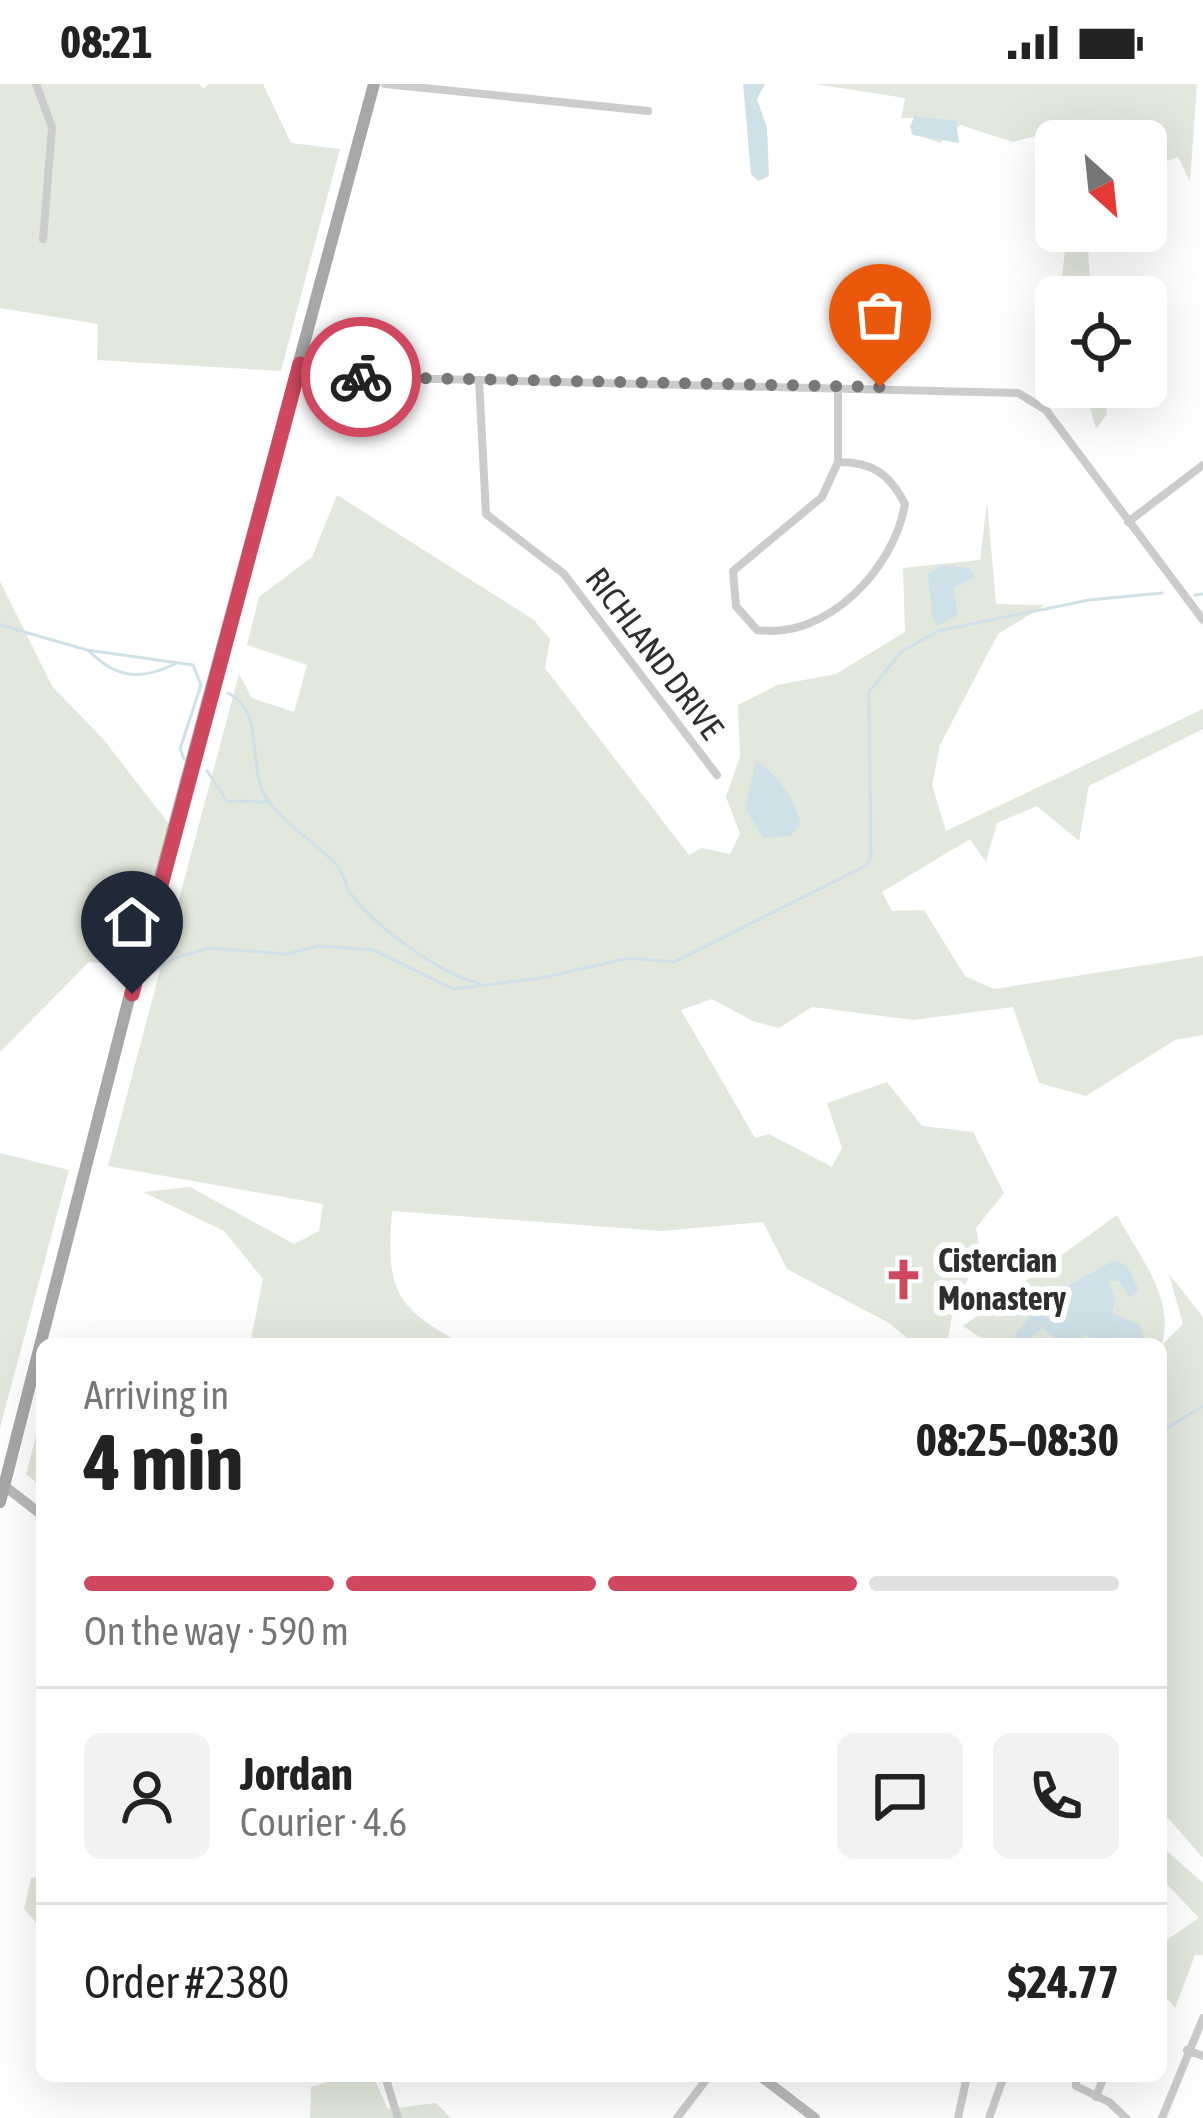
<!DOCTYPE html>
<meta charset="utf-8">
<style>
body{margin:0;font-family:"Asap Condensed",sans-serif;background:#f2f2f2;color:#222;height:100vh;display:flex;flex-direction:column;font-size:45px;white-space:nowrap}
*{box-sizing:border-box;margin:0}
p{font-size:39px;color:#767676}
.icon{flex:none;width:66px;height:66px;fill:none;stroke:currentColor;stroke-width:2;stroke-linecap:round;stroke-linejoin:round}
.map{position:relative;flex:1;overflow:hidden}
.drawer{position:absolute;left:36px;top:1254px;width:1131px;height:744px;display:flex;flex-direction:column;background:#fff;border-radius:18px;box-shadow:0 12px 48px #0002}
.drawer>*{flex:none}
.needle{width:78px;rotate:153deg}
.fabs{position:absolute;left:1035px;top:36px;display:grid;gap:24px}
.fabs a{display:grid;place-items:center;width:132px;height:132px;border-radius:18px;background:#fff;box-shadow:0 12px 48px #0002;font-size:60px}
.pin{position:absolute;display:grid;place-items:center;width:102px;height:102px;color:#fff;margin:-123px -51px;border-radius:50% 50% 50% 0;rotate:-45deg;box-shadow:0 0 12px #0007}
.pin .icon{rotate:45deg}
.courier{position:absolute;display:grid;place-items:center;width:120px;height:120px;margin:-60px;border:9px solid #d04860;border-radius:50%;background:#fff;color:#222;box-shadow:0 3px 15px #0007}
.summary em{font-style:normal;font-weight:700}
.summary div{display:flex;flex-direction:column-reverse}
.summary{display:flex;align-items:center;justify-content:space-between;height:204px;padding:0 48px}
h1{font-size:78px;font-weight:700;line-height:90px}
.bar{display:grid;grid-template-columns:repeat(4,1fr);gap:18px 12px;align-content:center;height:144px;padding:0 48px}
.bar i{height:15px;border-radius:9px;background:#e0e0e0}
.bar .on{background:#d04860}
.bar p{grid-column:span 4}
.line{display:flex;align-items:center;gap:30px;padding:0 48px;border-top:3px solid #e0e0e0}
.line div{flex:1}
.round{display:grid;place-items:center;flex:none;width:126px;height:126px;border-radius:18px;background:#f2f2f2}
.status{display:flex;justify-content:space-between;align-items:center;height:84px;padding:0 60px;background:#fff;direction:ltr}
.status svg{height:33px;fill:currentColor}
.map>svg:first-child{display:block}
.green{fill:#e3e8dc}
.water{fill:#cee0e8}
.lines{fill:none;stroke-linecap:round;stroke-linejoin:round}
.stream{stroke:#cee0e8;stroke-width:3}
.street{stroke:#ccc;stroke-width:8}
.secondary{stroke:#b9b9b9;stroke-width:10}
.primary{stroke:#a7a7a7;stroke-width:12}
.done{stroke:#787878;stroke-width:12;stroke-dasharray:0 21.6}
.route{stroke:#d04860;stroke-width:15}
.labels{text-anchor:middle;stroke-width:12;stroke-linejoin:round;paint-order:stroke}
.street-label{font-size:33px;fill:#2f2f2f;stroke:#fff}
.poi-label{font-size:33px;font-weight:bold;fill:#2f2f2f;stroke:#fff;text-anchor:start}
</style>
<div class="status"><b>08:21</b><svg viewBox="0 0 49 12"><path d="M0 12V9h3v3zM5 12V6h3v6zM10 12V3h3v9zM15 12V0h3v12zM26 1h20v11H26zM47 4h2v5h-2z"/></svg></div>
<div class="map">
<svg width="1203" height="2034" viewBox="0 0 1203 2034">
<rect width="100%" height="100%" fill="#fff"/>
<path class="green" d="M0,0H199L204,5L208,0H263L291,59L340,65L281,287L97,276L98,240L0,224Z
M814,0H1197L1190,98L1178,73L1146,85V57H1066L1058,46L1013,58L960,41L940,59L911,49L913,34H901L905,14Z
M1067,147H1087L1091,213H1060Z
M1084,303H1103L1107,330L1096,345Z
M337,411L534,536L550,555L545,584L689,771L702,764L730,770L740,750L726,713L740,672L738,621L777,601L836,590L905,548L903,484L980,476L987,418L996,520L1045,521L998,550L940,661L932,701L946,747L1203,625V645L1089,702L1079,757L1037,722L997,739L986,778L970,755L882,808L892,827L924,826L965,892L994,905L1203,872V951L1175,956L1086,1012L1039,999L1013,923L913,936L812,923L779,944L753,937L712,915L681,926L755,1054L769,1050L832,1083L842,1064L827,1019L887,998L922,1042L973,1048L1004,1109L976,1144L981,1171L954,1221L947,1260H914L889,1239L787,1185L763,1138L661,1147L392,1127C386,1205 394,1224 463,1260H250L263,1195L224,1147L143,1108L190,1103L294,1160L319,1147L323,1120L108,1082L239,590L252,614L294,628L307,581L247,561L259,513L312,473Z
M0,497L52,602L104,656L169,740L137,883L89,878L0,968Z
M0,1069L69,1086L0,1344Z
M1117,1131C1139,1173 1175,1212 1162,1261L1183,1240L1169,1190L1203,1233V1774L1161,1726V1321L1167,1322L1161,1260H990L963,1242Z
M42,1329V1403L26,1390Z
M1161,1762L1203,1799V1871H1195L1175,1924L1161,1907V1860L1199,1834L1161,1794Z
M42,1793V1845L24,1825L31,1794Z
M349,1992H373L388,2025L436,2019L451,2034H310L311,2003Z"/>
<path class="water" d="M743,0H765L757,15L767,44L769,92L758,97L751,90Z
M915,32L956,37L959,59L913,51L910,42Z
M941,481L969,484L974,493L953,504L958,531L938,542L932,534L928,490Z
M756,677C775,687 799,720 800,741L790,752L763,754L745,724Z
M1115,1176L1127,1182L1139,1206L1130,1214L1119,1198L1109,1196L1115,1217L1112,1229L1140,1241L1145,1260H1093L1085,1249L1079,1260H1060L1043,1244L1025,1257L1014,1252L1046,1214Z"/>
<g class="lines">
<path class="stream" d="M1195,511L1203,510
M0,541L87,566L193,581L201,601L180,665L184,675
M89,567C116,594 140,597 175,580
M228,609C267,628 245,684 268,716C284,739 315,759 335,779C346,790 343,799 351,810C373,841 442,891 478,899
M207,687L227,717L268,718
M109,873L134,887
M153,888L172,875L209,864L287,870L318,862L374,866L453,905L541,894L629,874L674,878L867,781L871,773L869,608L901,568L938,547L1089,516L1162,509
M1161,1348L1203,1322"/>
<path class="street" d="M36,0L52,43L43,155
M385,0L648,27
M300,280L320,290L353,293L1018,309L1046,326L1203,536
M479,296L486,430L564,490L717,691
M838,378C872,378 889,389 905,420C894,485 827,556 757,546L736,522L733,487L822,413L838,378V302
M1128,438L1203,381
M1187,1966L1203,1972
M385,1992L398,2034
M1076,1992V2002L1109,2018L1126,2034
M1096,2013L1104,1992
M677,2034L709,1992
M958,2034L967,1992
M989,2034L1004,1992
M1162,2034L1203,1934"/>
<path class="secondary" d="M2,1400L42,1431
M760,1992L815,2034"/>
<path class="primary" d="M0,1418L158,801L374,0"/>
</g>
<g class="lines">
<path class="done" d="M361,293L880,303"/>
<path class="route" d="M132,910L300,280L326,291L361,293"/>
</g>
<defs>
<symbol id="church-bare" viewBox="-9 -9 18 18"><path d="M-1.2-6h2.4v3.5h3.3v2.4h-3.3V6h-2.4V-.1h-3.3v-2.4h3.3Z" fill="#d04860" stroke="#fff" stroke-width="2.5" paint-order="stroke"/></symbol>
</defs>
<g fill-rule="evenodd">
<use href="#church-bare" x="874" y="1166" width="59" height="59"/>
</g>
<g class="labels">
<g class="street-label">
<text transform="translate(655 569) rotate(53)" y="12">RICHLAND DRIVE</text>
</g>
<g class="poi-label">
<text x="938" y="1188">Cistercian<tspan x="938" dy="38">Monastery</tspan></text>
</g>
</g>
</svg>
<div class="fabs">
<a><svg class="needle" viewBox="-14 -14 28 28"><path d="M0-13l5 13h-10z" fill="#e53935"/><path d="M0 13l5-13h-10z" fill="#767676"/></svg></a>
<a><svg class="icon" aria-label="locate" viewBox="0 0 24 24"><circle cx="12" cy="12" r="6"/><path d="M12 2v4M12 18v4M2 12h4M18 12h4"/></svg></a>
</div>
<div class="pin" style="left:880px;top:303px;background:#ea580c"><svg class="icon" aria-label="bag" viewBox="0 0 24 24"><path d="M5 8h14l-1 12H6zM9 8a3 3 0 0 1 6 0"/></svg></div>
<div class="pin" style="left:132px;top:910px;background:#1f2937"><svg class="icon" aria-label="home" viewBox="0 0 24 24"><path d="M3 11l9-7 9 7M6 9v11h12V9"/></svg></div>
<div class="courier" style="left:361px;top:293px"><svg class="icon" aria-label="bike" viewBox="0 0 24 24"><circle cx="6" cy="16" r="4"/><circle cx="18" cy="16" r="4"/><path d="M6 16l4-8h5l3 8M10 8l3 8H6M13 5h3"/></svg></div>
<section class="drawer">
<div class="summary"><div><h1>4 min</h1><p>Arriving in</p></div><em>08:25–08:30</em></div>
<div class="bar"><i class="on"></i><i class="on"></i><i class="on"></i><i></i><p>On the way · 590 m</p></div>
<div class="line" style="height:216px"><a class="round"><svg class="icon" aria-label="person" viewBox="0 0 24 24"><circle cx="12" cy="8" r="4"/><path d="M4 21q1-7 8-7t8 7"/></svg></a><div><b>Jordan</b><p>Courier · 4.6</p></div><a class="round"><svg class="icon" aria-label="chat" viewBox="0 0 24 24"><path d="M4 5h16v11H9l-5 4z"/></svg></a><a class="round"><svg class="icon" aria-label="phone" viewBox="0 0 24 24"><path d="M5 4h4l2 5-3 2q2 4 5 5l2-3 5 2v4C11 20 4 13 5 4z"/></svg></a></div>
<div class="line" style="height:156px"><div>Order #2380</div><b>$24.77</b></div>
</section>
</div>
